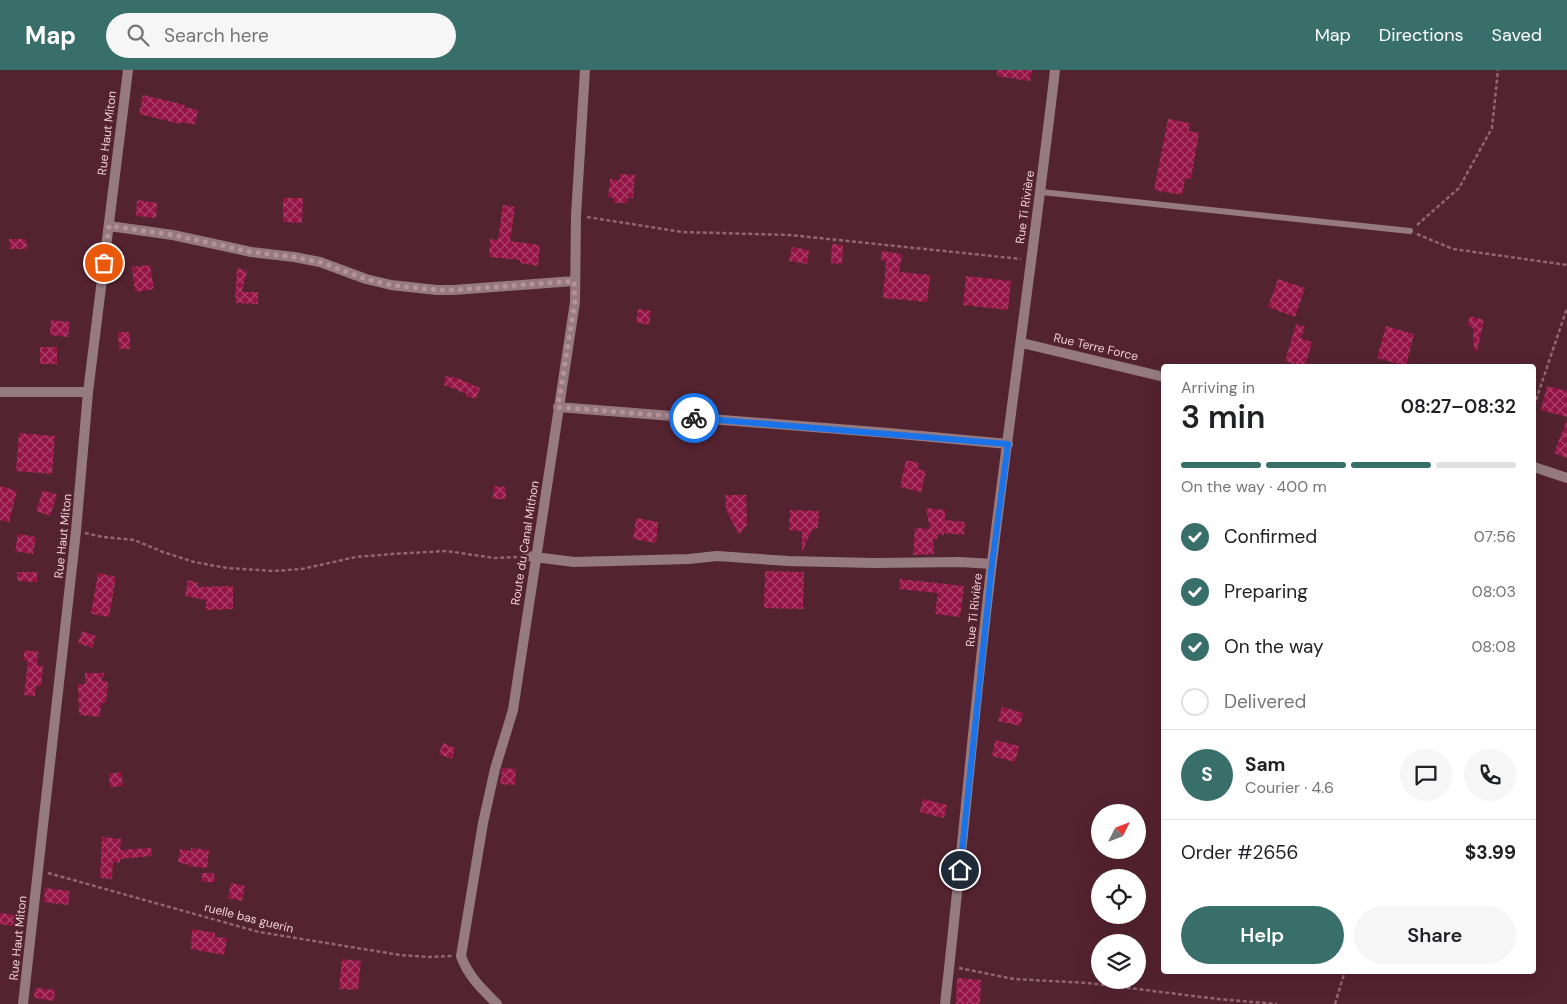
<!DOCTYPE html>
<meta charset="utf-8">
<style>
body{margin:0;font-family:"DM Sans",sans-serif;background:#f6f6f6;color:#202124;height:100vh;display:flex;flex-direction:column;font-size:19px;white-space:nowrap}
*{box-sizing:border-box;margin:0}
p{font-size:16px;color:#757577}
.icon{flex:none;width:28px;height:28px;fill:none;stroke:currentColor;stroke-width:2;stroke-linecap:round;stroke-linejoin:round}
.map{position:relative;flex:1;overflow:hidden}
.sheet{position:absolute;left:1161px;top:294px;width:375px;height:610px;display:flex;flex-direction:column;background:#fff;border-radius:5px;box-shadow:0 5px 20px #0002}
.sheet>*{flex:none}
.needle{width:32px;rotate:48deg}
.fabs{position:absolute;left:1091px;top:734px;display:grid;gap:10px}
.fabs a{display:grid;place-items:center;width:55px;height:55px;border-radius:50%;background:#fff;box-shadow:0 5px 20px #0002;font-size:25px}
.pin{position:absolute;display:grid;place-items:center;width:42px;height:42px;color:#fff;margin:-21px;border:2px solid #fff;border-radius:50%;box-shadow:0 1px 5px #0007}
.courier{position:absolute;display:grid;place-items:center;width:50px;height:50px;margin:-25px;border:4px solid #1a73e8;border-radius:50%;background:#fff;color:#222;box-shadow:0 1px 6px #0007}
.summary em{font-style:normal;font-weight:600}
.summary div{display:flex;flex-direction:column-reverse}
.summary{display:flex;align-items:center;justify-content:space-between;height:85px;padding:0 20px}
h1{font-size:32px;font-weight:600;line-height:38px}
.bar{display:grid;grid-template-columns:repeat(4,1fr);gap:8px 5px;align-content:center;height:60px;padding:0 20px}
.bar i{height:6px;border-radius:4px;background:#e0e0e0}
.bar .active{background:#396f6b}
.bar p{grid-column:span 4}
.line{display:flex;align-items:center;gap:12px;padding:0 20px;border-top:1px solid #e0e0e0}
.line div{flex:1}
.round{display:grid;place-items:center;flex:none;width:52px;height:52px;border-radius:26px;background:#f6f6f6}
ol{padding:0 20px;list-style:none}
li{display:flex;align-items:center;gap:15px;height:55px}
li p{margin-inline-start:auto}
li .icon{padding:5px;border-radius:50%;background:#396f6b;color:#fff;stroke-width:4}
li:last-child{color:#757577}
li i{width:28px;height:28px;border:2px solid #e0e0e0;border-radius:50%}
.action{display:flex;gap:10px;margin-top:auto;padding:10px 20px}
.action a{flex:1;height:58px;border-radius:30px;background:#396f6b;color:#fff;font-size:20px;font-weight:600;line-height:58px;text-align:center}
.action a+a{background:#f6f6f6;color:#202124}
header{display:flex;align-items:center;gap:30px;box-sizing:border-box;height:70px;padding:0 25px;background:#396f6b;color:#fff}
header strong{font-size:24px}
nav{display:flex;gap:28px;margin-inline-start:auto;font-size:18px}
.search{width:350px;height:45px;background:#f6f6f6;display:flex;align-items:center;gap:12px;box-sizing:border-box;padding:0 18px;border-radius:28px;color:#757577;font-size:19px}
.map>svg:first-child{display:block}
.building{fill:url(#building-cross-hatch)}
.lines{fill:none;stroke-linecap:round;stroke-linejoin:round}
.path{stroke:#906670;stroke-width:2.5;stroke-dasharray:4 2.5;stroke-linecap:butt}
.lane{stroke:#957b80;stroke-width:6}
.street{stroke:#957b80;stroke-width:10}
.done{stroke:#b8929b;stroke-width:5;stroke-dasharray:0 9}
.route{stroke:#1a73e8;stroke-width:6}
.labels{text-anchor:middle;stroke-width:4.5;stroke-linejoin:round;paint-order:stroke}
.street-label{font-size:12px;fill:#eeced4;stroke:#542330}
</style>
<header>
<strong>Map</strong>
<div class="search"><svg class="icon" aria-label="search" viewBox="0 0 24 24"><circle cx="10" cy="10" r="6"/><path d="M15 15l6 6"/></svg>Search here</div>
<nav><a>Map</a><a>Directions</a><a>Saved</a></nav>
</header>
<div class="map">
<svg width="1567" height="934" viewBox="0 0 1567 934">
<defs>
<pattern id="building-cross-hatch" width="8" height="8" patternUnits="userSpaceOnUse" patternTransform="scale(1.25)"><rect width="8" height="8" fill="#951445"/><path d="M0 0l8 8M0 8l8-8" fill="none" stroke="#a94068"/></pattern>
</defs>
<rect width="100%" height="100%" fill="#542330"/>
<path class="building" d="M997,0H1032L1030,11L997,6Z
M143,25L185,35L184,37L198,40L195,55L181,52L180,54L139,44Z
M1168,49L1190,53L1189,61L1199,63L1191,109L1185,108L1182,125L1154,120Z
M620,104L635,105L633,128H628L627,133H614V128L608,127L610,109L620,110Z
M283,128H303L302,153L283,152Z
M137,130L157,133L156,148L136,146Z
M503,135L515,137L510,171L540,175L538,196L520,193V190L489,187L490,169L498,170Z
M9,169H26L27,179H10Z
M832,174L843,175L842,194L831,193Z
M792,177L809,180L807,194L789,191Z
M882,181L902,184L899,202L930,205L927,232L883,228L886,191L881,190Z
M150,195L154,219L135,222L132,197Z
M237,198L247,201L242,222H258V234L235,233Z
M966,206L1011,211L1008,240L963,235Z
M1278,209L1305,218L1295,247L1268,237Z
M638,239L651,241L649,255L636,252Z
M1470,246L1484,250L1477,281L1474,280L1473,258L1468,255Z
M51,250L70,252L68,267L50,265Z
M1296,254L1305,257L1301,268L1312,272L1305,296H1299L1285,291Z
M1386,256L1414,264L1406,296L1377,288Z
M118,262H130V279H119Z
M40,277H57V294H40Z
M445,306L457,308L480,318L476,329L466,326L467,324L444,315Z
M1547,316L1567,321V347L1541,340Z
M1567,350V388L1554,383Z
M19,363L55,366L52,404L16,401Z
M906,390L919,393L918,399L926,401L921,422L900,417Z
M0,416L17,421L9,452L0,450Z
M494,416L506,417V429H493Z
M43,420L57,425L50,446L36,441Z
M725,425H746L747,455L739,465L726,440Z
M926,438L945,440V450L965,452L964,465L944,463V465L937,464L938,469L933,470L934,484L913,485L915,458L930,459Z
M790,440L819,441L818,458L812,460L802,482V461L789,460Z
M636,448L658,452L656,473L633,469Z
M18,464L36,467L33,484L15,481Z
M765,501L804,502L803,539L764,538Z
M17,502H37V512L17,511Z
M98,503L116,507L109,547L91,544Z
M900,509L964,516L960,547L935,544L938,523L899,519Z
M188,510L198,513V517L233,516V539L206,540V530L185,526Z
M82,561L96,566L92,578L78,573Z
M24,581H38L37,595L43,596L41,616H36L35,626L24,625L28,591H24Z
M85,603H105L101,610L108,612L106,633H101L100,647L79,645L78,614H85Z
M1002,637L1023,643L1020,656L998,651Z
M995,670L1019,676L1015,692L992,686Z
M443,673L455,678L452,689L439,684Z
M502,698L516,699L515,715L500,714Z
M121,702L123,716L110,717L109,704Z
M923,729L947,735L944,748L920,742Z
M102,767L121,769L120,780L151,778L152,786L120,789V793L113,792L112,809L100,808Z
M191,778L209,780L207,798L189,796V795L178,792L180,779L191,781Z
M202,803H214L215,812H202Z
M231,813L245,816L242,831L228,828Z
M45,818L70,821L68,835L44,832Z
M0,843L16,845L14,856L0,854Z
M192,859L215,863V867L227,868L224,885L191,879Z
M342,889L361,891L358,920L339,919Z
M957,908L981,910L980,934H956Z
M35,918L55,920L54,931L34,928Z"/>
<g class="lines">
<path class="path" d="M587,147L682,162L790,165L1021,189
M1417,155L1459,118L1492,58L1498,0
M1417,164L1453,179L1567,195
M1534,336L1567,238
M85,463L103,467L134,470L163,482L194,492L227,498L273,501L302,499L356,487L392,484L446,481L495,488L517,487
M48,803L259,862L400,885L428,887L452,886
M959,898L1014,909L1088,913L1218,929L1277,934
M1335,934L1345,901"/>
<path class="lane" d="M1041,122L1410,161"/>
<path class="street" d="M109,156L173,165L251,182L294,187L320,192L366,209L391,215L437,220H454L574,211
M1022,273L1164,307
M0,322H88
M558,337L889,363L1008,374
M1534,397L1567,408
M527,486L574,492L689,489L717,486L788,491L874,493L960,492L992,494
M23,934L76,461L88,322L128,0
M497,934C482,919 468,906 461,886L483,753L495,699L513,640L575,232L576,145L585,0
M945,934C962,787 974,639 992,492C1012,328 1036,164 1055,0"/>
</g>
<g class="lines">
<path class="done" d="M104,193L109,156L173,165L251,182L294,187L320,192L366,209L391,215L437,220H454L574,211L575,232L558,337L694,348"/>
<path class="route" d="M694,348L1008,374L992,494L960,800"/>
</g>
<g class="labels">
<g class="street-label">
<text transform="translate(107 63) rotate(-83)" y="4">Rue Haut Miton</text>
<text transform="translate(1025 137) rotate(-82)" y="4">Rue Ti Rivière</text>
<text transform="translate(1096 277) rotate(13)" y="4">Rue Terre Force</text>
<text transform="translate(63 466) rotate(-84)" y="4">Rue Haut Miton</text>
<text transform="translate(525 473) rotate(-81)" y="4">Route du Canal Mithon</text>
<text transform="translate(974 540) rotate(-84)" y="4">Rue Ti Rivière</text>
<text transform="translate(249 848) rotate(14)" y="4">ruelle bas guerin</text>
<text transform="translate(18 868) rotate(-84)" y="4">Rue Haut Miton</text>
</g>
</g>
</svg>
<div class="fabs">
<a><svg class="needle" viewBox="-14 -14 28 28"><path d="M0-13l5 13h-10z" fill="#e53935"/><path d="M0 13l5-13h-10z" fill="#757577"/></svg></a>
<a><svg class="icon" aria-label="locate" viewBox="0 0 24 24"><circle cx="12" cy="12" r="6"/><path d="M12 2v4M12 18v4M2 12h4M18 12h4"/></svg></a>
<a><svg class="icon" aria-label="layers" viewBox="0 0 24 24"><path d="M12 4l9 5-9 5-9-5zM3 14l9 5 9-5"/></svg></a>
</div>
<div class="pin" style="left:104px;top:193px;background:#ea580c"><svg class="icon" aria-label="bag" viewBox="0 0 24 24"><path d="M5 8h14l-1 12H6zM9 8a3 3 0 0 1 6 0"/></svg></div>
<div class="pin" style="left:960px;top:800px;background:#1f2937"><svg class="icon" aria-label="home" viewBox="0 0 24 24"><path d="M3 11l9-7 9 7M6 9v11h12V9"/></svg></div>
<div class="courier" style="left:694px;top:348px"><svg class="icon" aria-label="bike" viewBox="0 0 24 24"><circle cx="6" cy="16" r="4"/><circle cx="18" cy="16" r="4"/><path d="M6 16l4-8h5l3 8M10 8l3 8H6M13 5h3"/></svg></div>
<section class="sheet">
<div class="summary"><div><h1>3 min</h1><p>Arriving in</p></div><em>08:27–08:32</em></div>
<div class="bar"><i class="active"></i><i class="active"></i><i class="active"></i><i></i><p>On the way · 400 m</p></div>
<ol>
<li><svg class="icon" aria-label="check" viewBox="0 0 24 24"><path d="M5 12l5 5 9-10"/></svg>Confirmed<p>07:56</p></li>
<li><svg class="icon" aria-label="check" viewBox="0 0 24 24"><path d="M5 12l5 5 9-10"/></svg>Preparing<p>08:03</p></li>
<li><svg class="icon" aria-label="check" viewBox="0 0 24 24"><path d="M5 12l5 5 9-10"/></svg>On the way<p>08:08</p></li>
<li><i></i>Delivered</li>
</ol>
<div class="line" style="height:90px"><b class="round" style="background:#396f6b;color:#fff">S</b><div><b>Sam</b><p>Courier · 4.6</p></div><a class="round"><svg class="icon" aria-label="chat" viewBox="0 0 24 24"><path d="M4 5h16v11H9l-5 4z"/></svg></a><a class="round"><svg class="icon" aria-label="phone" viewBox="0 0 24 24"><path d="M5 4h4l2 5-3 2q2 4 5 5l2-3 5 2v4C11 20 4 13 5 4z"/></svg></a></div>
<div class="line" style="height:65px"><div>Order #2656</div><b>$3.99</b></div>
<div class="action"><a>Help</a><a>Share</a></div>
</section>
</div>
